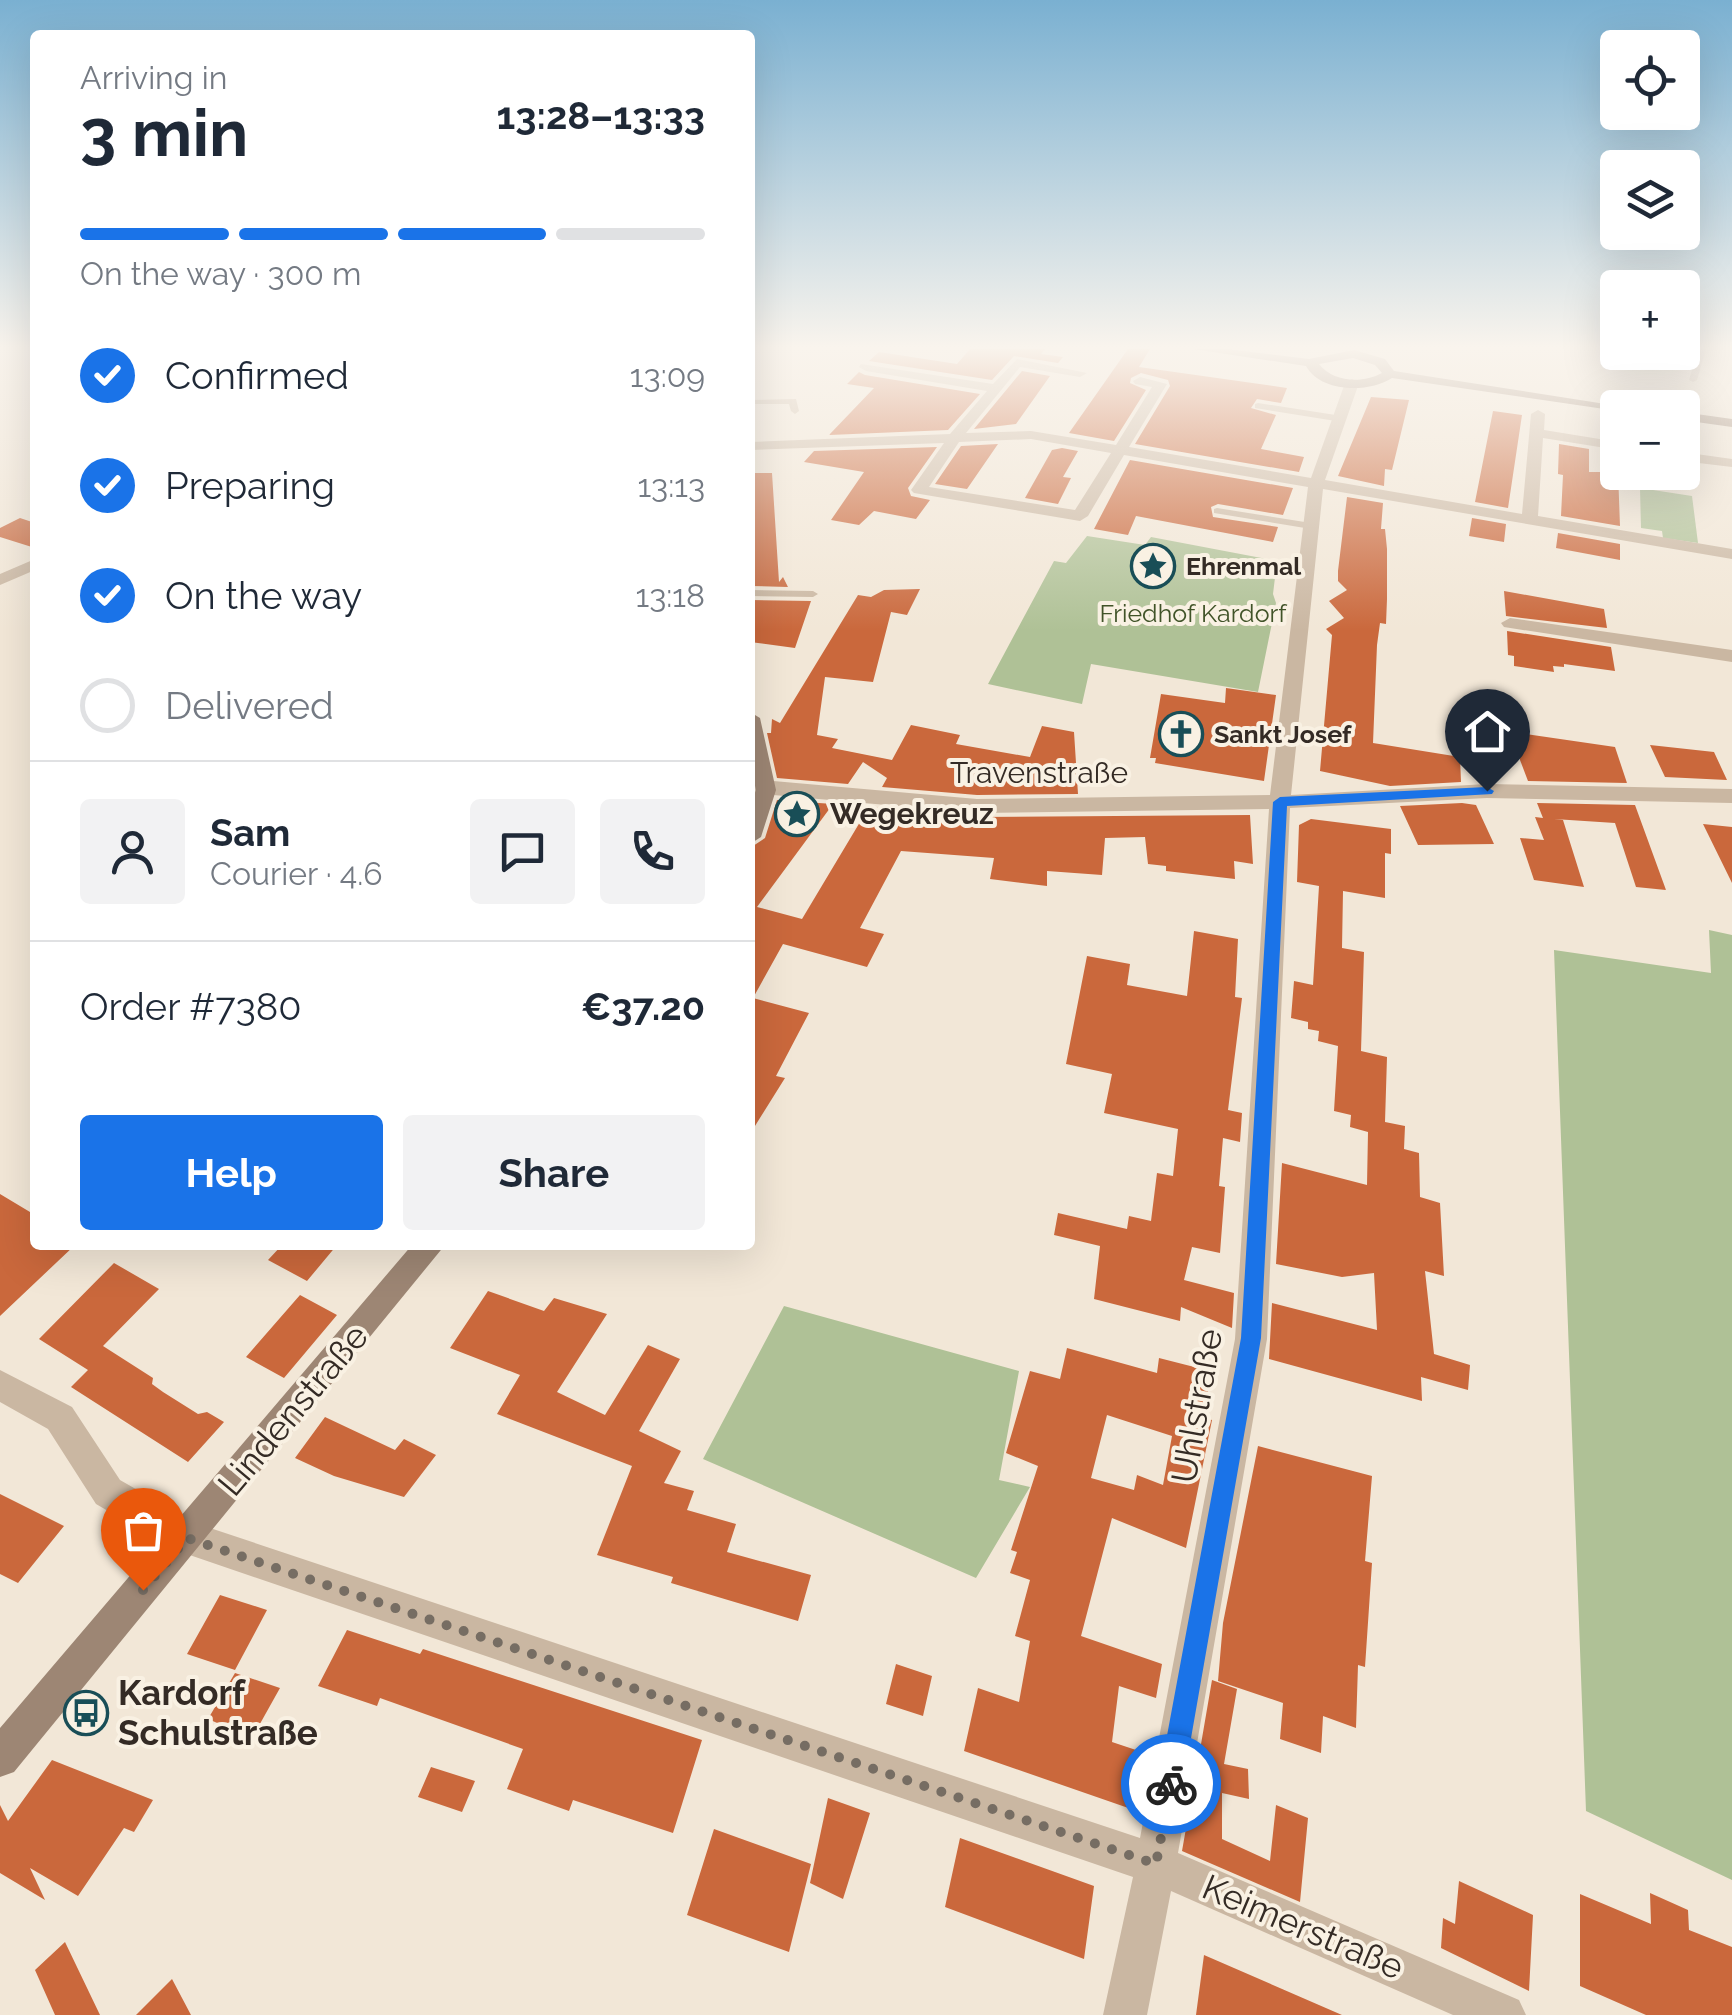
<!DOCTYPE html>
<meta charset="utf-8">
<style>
body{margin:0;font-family:Raleway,sans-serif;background:#f2f2f3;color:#1f2937;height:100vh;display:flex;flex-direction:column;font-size:38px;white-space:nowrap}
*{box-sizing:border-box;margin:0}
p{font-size:32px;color:#747a83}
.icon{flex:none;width:55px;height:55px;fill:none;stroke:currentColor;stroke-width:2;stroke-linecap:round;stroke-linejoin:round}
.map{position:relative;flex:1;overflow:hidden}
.panel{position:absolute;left:30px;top:30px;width:725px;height:1220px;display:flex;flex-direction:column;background:#fff;border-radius:10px;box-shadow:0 10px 40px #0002}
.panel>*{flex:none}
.fabs{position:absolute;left:1600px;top:30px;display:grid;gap:20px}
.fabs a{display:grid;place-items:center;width:100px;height:100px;border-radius:10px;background:#fff;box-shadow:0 10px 40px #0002;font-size:50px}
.pin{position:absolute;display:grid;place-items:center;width:85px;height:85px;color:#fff;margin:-102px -42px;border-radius:50% 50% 50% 0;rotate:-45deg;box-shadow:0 0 10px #0007}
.pin .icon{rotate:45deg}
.courier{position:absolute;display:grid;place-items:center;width:100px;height:100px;margin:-50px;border:8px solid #1a73e8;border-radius:50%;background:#fff;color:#222;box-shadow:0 2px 12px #0007}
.summary em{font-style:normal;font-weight:700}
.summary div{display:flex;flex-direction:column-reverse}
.summary{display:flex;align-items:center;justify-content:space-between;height:170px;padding:0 50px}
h1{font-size:65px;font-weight:700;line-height:75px}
.bar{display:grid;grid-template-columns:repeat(4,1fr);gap:15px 10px;align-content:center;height:120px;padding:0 50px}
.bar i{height:12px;border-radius:8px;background:#e0e1e3}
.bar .active{background:#1a73e8}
.bar p{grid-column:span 4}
.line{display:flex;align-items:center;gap:25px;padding:0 50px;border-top:2px solid #e0e1e3}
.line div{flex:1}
.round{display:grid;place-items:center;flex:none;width:105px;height:105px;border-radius:10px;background:#f2f2f3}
ol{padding:0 50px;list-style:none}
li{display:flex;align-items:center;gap:30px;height:110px}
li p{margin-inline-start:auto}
li .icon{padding:10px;border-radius:50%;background:#1a73e8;color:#fff;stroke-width:4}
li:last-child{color:#747a83}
li i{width:55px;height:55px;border:5px solid #e0e1e3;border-radius:50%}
.button{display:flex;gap:20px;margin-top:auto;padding:20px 50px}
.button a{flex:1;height:115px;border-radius:10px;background:#1a73e8;color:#fff;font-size:40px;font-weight:700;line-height:115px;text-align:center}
.button a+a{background:#f2f2f3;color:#1f2937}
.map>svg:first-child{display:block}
.green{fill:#afc196}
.building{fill:#ca683c;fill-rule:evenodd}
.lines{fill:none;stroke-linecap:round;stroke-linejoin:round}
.lane{fill:#cab7a2;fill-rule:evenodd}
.street{fill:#cab7a2;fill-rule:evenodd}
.secondary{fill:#9d8674;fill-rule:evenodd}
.route{fill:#1a73e8}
.done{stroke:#766d63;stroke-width:10;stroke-dasharray:0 18}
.labels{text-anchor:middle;stroke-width:8;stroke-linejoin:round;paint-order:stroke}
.far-poi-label{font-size:25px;font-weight:bold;fill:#342b25;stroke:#f9f1e3;text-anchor:start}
.far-park-label{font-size:25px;fill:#405328;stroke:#f9f1e3}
.street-label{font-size:30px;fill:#342b25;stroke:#f9f1e3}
.poi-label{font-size:30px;font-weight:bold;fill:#342b25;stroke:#f9f1e3;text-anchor:start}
.near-street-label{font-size:35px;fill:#342b25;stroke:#f9f1e3}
.near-poi-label{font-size:35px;font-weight:bold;fill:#342b25;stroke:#f9f1e3;text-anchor:start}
</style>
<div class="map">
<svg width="1732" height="2015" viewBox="0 0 1732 2015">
<rect width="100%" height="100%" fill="#f2e7d7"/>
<path class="green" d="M1640,488L1692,496L1698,543L1663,538L1662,531L1641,528Z
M1087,536L1145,545L1151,537L1277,561L1273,594L1276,603L1258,692L1091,664L1082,704L988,684L1054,561L1066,563Z
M1709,930L1732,935V1880L1586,1811L1554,950L1711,973Z
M784,1306L1019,1371L999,1480L1030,1487L976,1578L703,1459Z"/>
<path class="building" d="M970,349H1045L1041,354L1063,357L1058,363L1014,356L992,380L869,361L879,352L957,364Z
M1128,349H1150L1139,367L1287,388L1281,403L1257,399L1251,408L1276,415L1261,449L1304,457L1299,472L1135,444L1170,386L1168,380L1141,373L1131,378L1130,383L1146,390L1114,441L1069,433Z
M1022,371L1050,376L1016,424L974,429Z
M859,372L865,375L980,394L948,430L829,435L874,388L847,384Z
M1371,397L1409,400L1392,470L1385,469L1384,486L1338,476Z
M1493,411L1522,415L1508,508L1475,502Z
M998,444L967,489L935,484L961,446Z
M1559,444L1589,449V472H1618L1620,526L1561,516L1563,475L1558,474Z
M937,447L908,488L911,496L930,500L916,519L874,511L859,525L831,520L864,472L804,462L814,451Z
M1062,448L1078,451L1063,477L1071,478L1058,504L1025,498L1052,450Z
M1130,460L1293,488L1283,515L1218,504L1211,507L1213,517L1278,527L1273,542L1136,516L1128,535L1094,529Z
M750,473H772L779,582L783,577L788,587L750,586Z
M1347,497L1383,503L1381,529H1385L1387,549V599L1386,624L1380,623L1377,645L1373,743L1460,757L1461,782L1390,786L1320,771L1332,635L1326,629L1344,618L1329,601L1347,590L1338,581V571Z
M20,518L35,523V548L0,537V528Z
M1472,518L1506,524L1504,542L1469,536Z
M1558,533L1620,544V560L1556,548Z
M920,589L907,615L891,612L873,682L825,677L817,735L838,739L832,748L892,760L911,725L960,735L956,744L1030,757L1042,726L1074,732L1078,794L977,795L882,787L887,778L863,762L848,784L777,778L767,733H771L772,719L780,723L858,595L871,597L884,590Z
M1504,591L1604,609L1607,628L1506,616Z
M750,600L811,601L795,648L750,642Z
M1507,631L1611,647L1615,671L1564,664V667L1553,666L1554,672L1514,666V656L1508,655Z
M1226,688L1276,695L1264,781L1155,763L1156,758H1150L1161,694L1225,703Z
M1463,725L1615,747L1627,783L1528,781L1520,760L1518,738L1482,752L1464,749Z
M1650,745L1714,752L1727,780L1665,777Z
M777,800L833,804L757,907L802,919L869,807L977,817L1250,815L1253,864L1234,861L1235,879L1166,871V866L1148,864L1145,837L1105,838L1102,875L1047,871V886L990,879L994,858L901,851L860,928L884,934L867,967L783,944L753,998L809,1013L776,1076L785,1078L750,1134V848L765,838Z
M1462,803L1476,805L1494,844L1418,845L1400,806Z
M1537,803L1635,805L1666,890L1636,887L1615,823L1554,819L1563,820L1584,887L1534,880L1520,838L1544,840L1535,817L1543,818Z
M1311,819L1391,829V854L1385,853V898L1343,891L1342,948L1364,952L1361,1051L1387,1057L1385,1122L1405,1126L1404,1149L1419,1153L1420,1197L1440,1203L1444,1276L1425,1271L1434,1354L1470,1365L1468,1390L1421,1377L1422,1401L1269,1359L1272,1303L1377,1330L1374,1273L1342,1277L1276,1264L1282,1163L1367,1185L1368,1132L1350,1127L1351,1115L1334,1111L1338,1046L1318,1041L1319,1031L1308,1029V1022L1291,1018L1294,981L1313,985L1319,886L1297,882L1299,825Z
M1703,824L1732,827V883Z
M1194,931L1238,939L1235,997L1242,998L1228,1110L1242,1113L1240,1142L1223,1138L1219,1186L1225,1187L1220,1253L1192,1247L1184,1280L1234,1293L1232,1328L1181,1307L1180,1321L1094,1299L1100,1246L1054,1235L1058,1213L1127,1229L1129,1216L1151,1221L1157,1173L1173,1176L1178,1129L1104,1113L1112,1074L1066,1064L1087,956L1130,964L1127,985L1187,996Z
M0,1194L35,1215V1245H75L0,1316Z
M282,1245H337L307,1281L268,1260Z
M114,1263L159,1289L103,1346L153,1378L152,1384L163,1392L198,1414L207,1412L224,1422L188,1462L71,1387L88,1370L39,1339Z
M488,1291L544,1311L554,1298L607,1314L557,1392L605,1415L648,1345L680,1359L639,1431L681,1451L664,1483L694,1491L687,1510L736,1524L727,1552L811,1575L798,1621L671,1583L673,1577L597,1555L632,1466L497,1414L520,1375L450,1348Z
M300,1295L337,1315L284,1378L246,1357Z
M1067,1348L1157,1373L1159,1358L1210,1371L1205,1418L1212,1420L1186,1548L1112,1518L1081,1636L1162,1664L1156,1698L1119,1686L1112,1742L1145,1753L1137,1811L964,1751L978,1688L1019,1702L1030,1641L1015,1636L1030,1580L1010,1573L1017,1552L1011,1550L1038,1466L1006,1453L1030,1371L1060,1379ZM1107,1415L1172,1436L1163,1485L1137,1475L1134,1490L1091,1478Z
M325,1417L395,1450L404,1439L436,1455L404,1497L334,1476L295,1458Z
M1258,1446L1372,1476L1365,1561L1372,1563L1365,1667L1358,1665L1356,1728L1323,1716L1321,1753L1280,1739L1283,1703L1218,1681L1223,1623Z
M0,1494L64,1526L18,1583L0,1574Z
M220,1595L267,1610L235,1670L187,1654Z
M347,1630L420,1654L423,1649L702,1740L673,1833L573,1800L569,1811L507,1789L523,1749L380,1698L377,1706L318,1686Z
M896,1664L932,1676L923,1716L886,1704Z
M235,1673L280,1688L252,1738L208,1719Z
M1212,1680L1237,1689L1224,1764L1248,1769L1249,1799L1222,1793V1839L1270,1861L1276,1805L1308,1818L1300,1902L1182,1851L1191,1800L1194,1801L1196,1788L1200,1789V1750Z
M52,1760L153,1800L134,1832L124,1828L78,1896L30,1868L45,1900L0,1873V1805L8,1821Z
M431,1767L475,1781L462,1812L418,1797Z
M828,1798L870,1813L843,1899L810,1883Z
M714,1829L811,1864L789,1952L687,1915Z
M960,1838L1094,1886L1084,1959L945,1907Z
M1459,1881L1533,1915L1529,1991L1441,1948L1443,1918L1455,1924Z
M1650,1893L1688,1910L1689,1930L1732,1947V2015H1646L1580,1986V1894L1651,1924Z
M65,1942L100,2015H55L35,1970Z
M1204,1955L1342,2015H1196Z
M172,1979L191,2015H136Z"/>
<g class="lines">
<path class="lane" d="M1698,349H1706L1697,380L1693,382L1689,380Z
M796,399L799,411L795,414L791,411L789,404H750V400Z
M1258,403L1342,416L1346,419L1342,422L1255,408V404Z
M1217,508L1311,523L1316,526L1311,529L1214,513V509Z
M750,590L813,591L818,594L813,597L750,596Z"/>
<path class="street" d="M1017,359L1087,373L1080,377L1020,367L966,433L1031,431L1116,445L1152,387L1135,384L1133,381L1140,377L1167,384L1129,447L1311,478L1345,383L1352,379L1359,383L1325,480L1522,514L1531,414L1538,410L1545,414L1544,430L1618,442V450L1543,438L1538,516L1732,549V559L1323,489L1291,795L1487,784L1732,789V803L1487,798L1290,808L1267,1339L1178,1853L1519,2000L1526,2015H1453L1171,1891L1147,2015H1103L1133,1877L175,1550L96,1504L48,1429L0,1402V1370L72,1407L120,1480L195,1523L1140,1838L1235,1339L1269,809L977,813L750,793V779L977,799L1270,795L1308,487L1124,455L1088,516L1080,521L914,493L911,490L944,443L750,450V442L950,434L987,391L866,371L859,367L861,364L993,384ZM1031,439L1111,453L1075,510L929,487L959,442Z
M1682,452L1732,459V467L1682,461Z
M35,559V570L0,585V574Z
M1510,618L1732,650V662L1504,627L1501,623Z"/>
<path class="secondary" d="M1193,349H1227L1309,359L1354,350L1385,359L1394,371L1631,408H1618V411L1392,378C1369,393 1321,393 1306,366ZM1353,358L1375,365L1382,373C1362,384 1333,382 1319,364Z
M1682,412L1732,419V427L1682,420Z
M750,712L760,718L776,790L761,837L750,844V806L756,790L750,764Z
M412,1245H445L14,1772L0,1777V1728Z"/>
</g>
<linearGradient id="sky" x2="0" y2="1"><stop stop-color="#7ab0d1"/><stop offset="0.55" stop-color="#f9f4ed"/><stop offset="1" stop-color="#f9f4ed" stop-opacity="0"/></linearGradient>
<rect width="1732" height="631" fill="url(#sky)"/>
<path class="route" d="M1487,787L1494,791L1492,794L1287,806L1261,1338L1183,1784L1180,1793L1171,1797L1162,1793L1158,1784L1241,1338L1273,802L1280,797Z"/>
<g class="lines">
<path class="done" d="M143,1590L187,1538L1156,1864L1171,1784"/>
</g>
<defs>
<symbol id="sight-ring" viewBox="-11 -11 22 22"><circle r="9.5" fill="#f9f1e3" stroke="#194e57" stroke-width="1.5"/><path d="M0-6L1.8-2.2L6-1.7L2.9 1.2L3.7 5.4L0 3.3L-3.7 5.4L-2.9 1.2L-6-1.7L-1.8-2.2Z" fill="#194e57"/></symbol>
<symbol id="church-ring" viewBox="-11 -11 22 22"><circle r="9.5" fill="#f9f1e3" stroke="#194e57" stroke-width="1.5"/><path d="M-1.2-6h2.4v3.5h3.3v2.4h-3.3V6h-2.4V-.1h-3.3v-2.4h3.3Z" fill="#194e57"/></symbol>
<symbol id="bus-ring" viewBox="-11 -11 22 22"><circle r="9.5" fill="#f9f1e3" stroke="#194e57" stroke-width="1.5"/><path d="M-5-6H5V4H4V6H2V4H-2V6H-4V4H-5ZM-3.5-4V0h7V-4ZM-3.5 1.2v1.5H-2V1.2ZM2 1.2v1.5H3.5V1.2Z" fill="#194e57"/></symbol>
</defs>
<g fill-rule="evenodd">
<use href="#sight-ring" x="1128" y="541" width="50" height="50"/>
<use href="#church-ring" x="1156" y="709" width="50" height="50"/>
<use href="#sight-ring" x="772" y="789" width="50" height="50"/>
<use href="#bus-ring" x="61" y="1688" width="50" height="50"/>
</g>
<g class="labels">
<g class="far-poi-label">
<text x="1186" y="575">Ehrenmal</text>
<text x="1214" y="743">Sankt Josef</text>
</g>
<g class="far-park-label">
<text x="1193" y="622">Friedhof Kardorf</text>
</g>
<g class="street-label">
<text x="1039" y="783">Travenstraße</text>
</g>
<g class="poi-label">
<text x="830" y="824">Wegekreuz</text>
</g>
<g class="near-street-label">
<text transform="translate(1197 1406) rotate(-80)" y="12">Uhlstraße</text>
<text transform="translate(293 1410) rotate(-50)" y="12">Lindenstraße</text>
<text transform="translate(1303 1927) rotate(23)" y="12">Keimerstraße</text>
</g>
<g class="near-poi-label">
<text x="118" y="1705">Kardorf<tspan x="118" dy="40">Schulstraße</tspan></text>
</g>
</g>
</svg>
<div class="fabs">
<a><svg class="icon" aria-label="locate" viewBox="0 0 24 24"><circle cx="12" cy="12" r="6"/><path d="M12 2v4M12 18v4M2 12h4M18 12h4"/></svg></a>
<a><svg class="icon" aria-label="layers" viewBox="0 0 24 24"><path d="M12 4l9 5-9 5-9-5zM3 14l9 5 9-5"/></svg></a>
<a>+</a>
<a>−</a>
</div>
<div class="pin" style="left:143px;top:1590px;background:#ea580c"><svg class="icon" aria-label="bag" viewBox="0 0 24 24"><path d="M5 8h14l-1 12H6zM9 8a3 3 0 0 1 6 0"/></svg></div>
<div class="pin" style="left:1487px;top:791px;background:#1f2937"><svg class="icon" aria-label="home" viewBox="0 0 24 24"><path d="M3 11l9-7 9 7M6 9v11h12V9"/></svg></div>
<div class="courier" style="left:1171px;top:1784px"><svg class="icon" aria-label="bike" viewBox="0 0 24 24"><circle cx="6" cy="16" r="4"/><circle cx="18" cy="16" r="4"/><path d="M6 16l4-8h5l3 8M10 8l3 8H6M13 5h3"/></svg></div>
<section class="panel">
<div class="summary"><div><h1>3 min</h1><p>Arriving in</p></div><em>13:28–13:33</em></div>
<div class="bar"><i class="active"></i><i class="active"></i><i class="active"></i><i></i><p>On the way · 300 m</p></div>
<ol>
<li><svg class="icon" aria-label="check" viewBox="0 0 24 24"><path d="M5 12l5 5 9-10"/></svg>Confirmed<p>13:09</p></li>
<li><svg class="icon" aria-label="check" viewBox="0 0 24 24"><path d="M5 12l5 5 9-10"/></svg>Preparing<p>13:13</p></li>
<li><svg class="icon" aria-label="check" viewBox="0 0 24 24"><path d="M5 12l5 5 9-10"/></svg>On the way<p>13:18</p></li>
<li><i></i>Delivered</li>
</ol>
<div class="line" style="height:180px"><a class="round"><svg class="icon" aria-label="person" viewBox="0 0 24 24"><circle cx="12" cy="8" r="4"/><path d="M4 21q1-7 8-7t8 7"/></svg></a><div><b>Sam</b><p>Courier · 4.6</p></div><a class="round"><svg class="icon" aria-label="chat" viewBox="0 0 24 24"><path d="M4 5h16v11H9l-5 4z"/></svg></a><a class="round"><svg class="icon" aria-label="phone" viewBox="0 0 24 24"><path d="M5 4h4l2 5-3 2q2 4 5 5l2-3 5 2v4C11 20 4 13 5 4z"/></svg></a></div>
<div class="line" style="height:130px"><div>Order #7380</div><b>€37.20</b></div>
<div class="button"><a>Help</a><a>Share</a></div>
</section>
</div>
